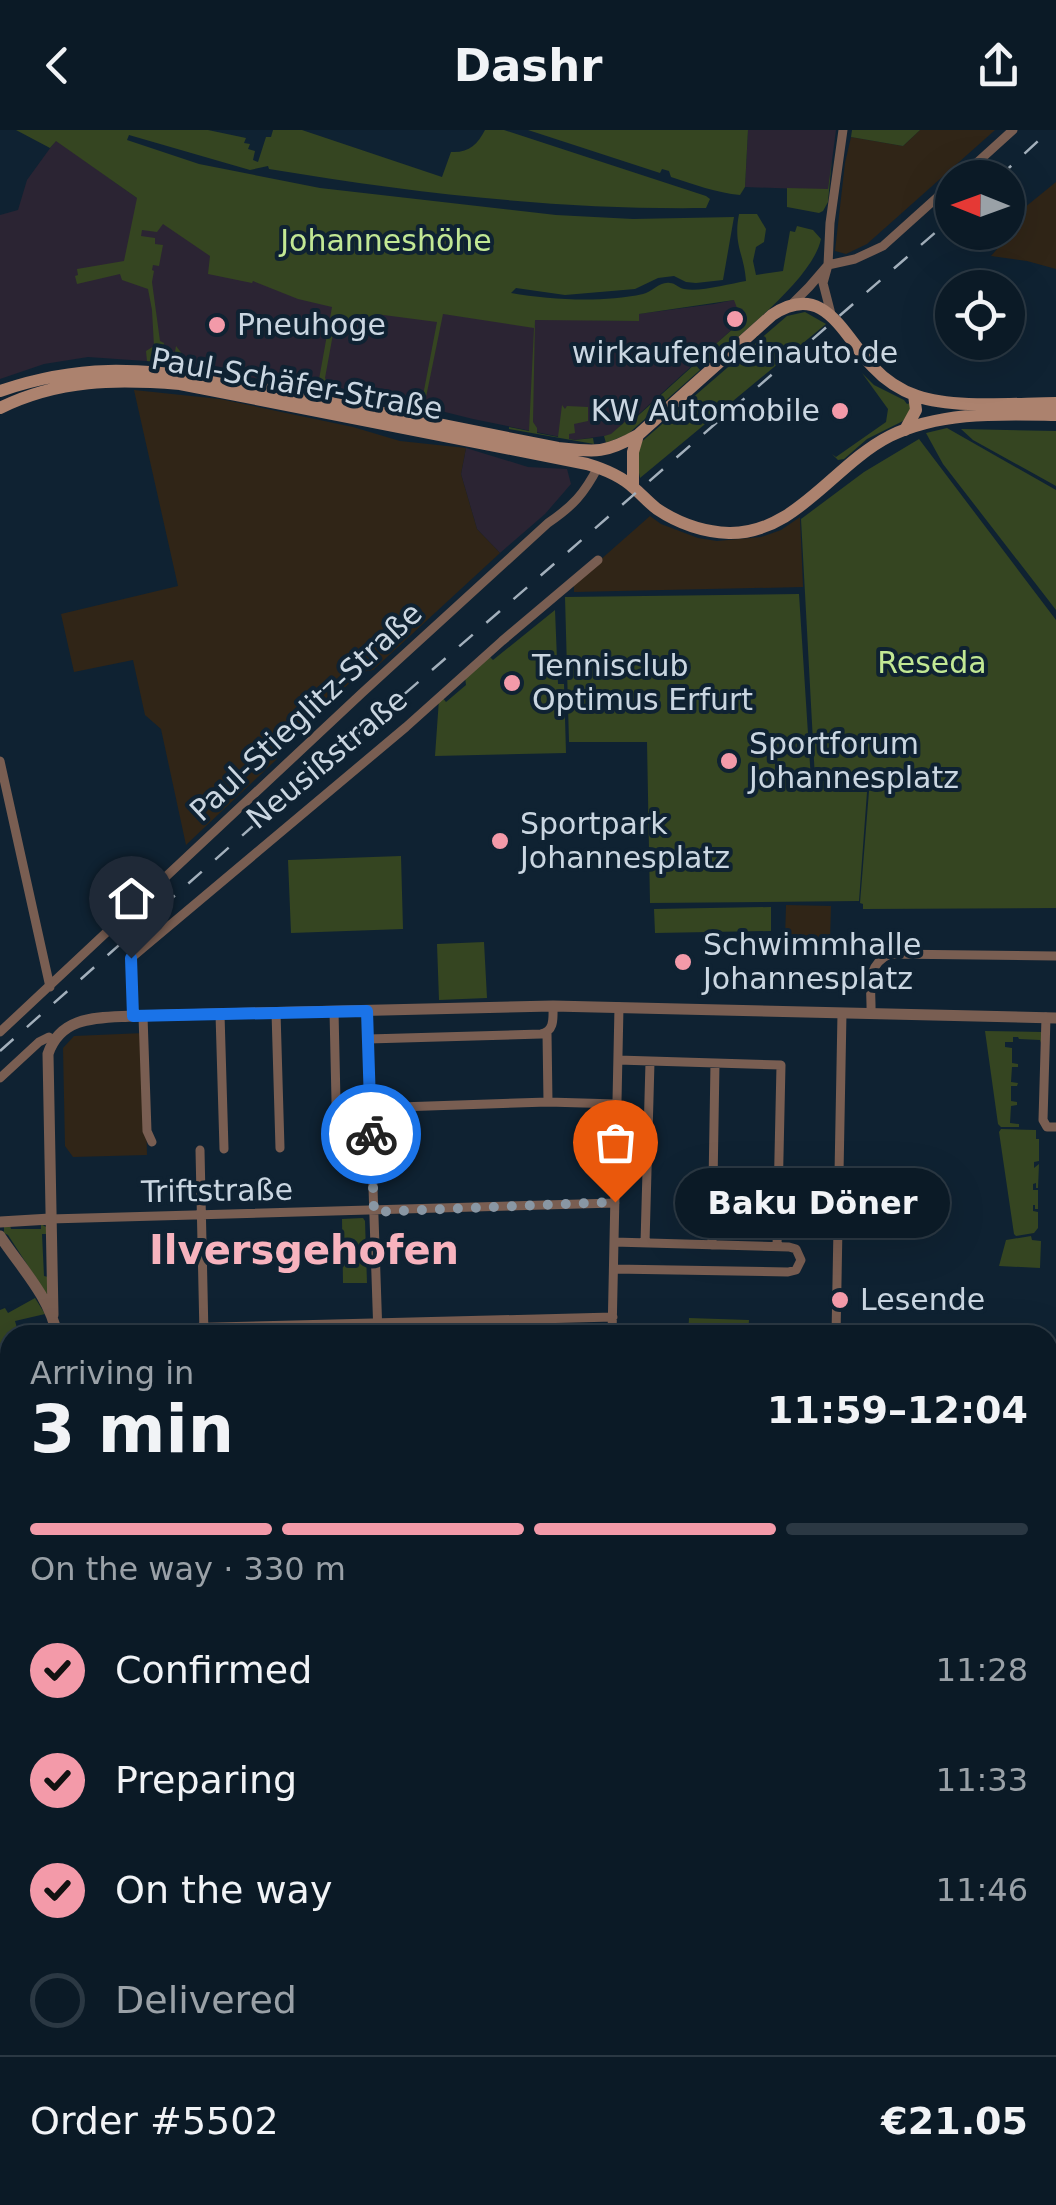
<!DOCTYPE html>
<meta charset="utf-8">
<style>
body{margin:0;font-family:"DejaVu Sans",sans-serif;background:#192732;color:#f1f3f6;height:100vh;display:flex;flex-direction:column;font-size:38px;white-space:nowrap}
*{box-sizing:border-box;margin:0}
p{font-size:32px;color:#9aa1a7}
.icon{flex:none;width:55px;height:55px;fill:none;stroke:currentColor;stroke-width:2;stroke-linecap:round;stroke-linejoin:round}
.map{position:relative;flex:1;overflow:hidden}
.side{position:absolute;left:0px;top:1195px;width:1058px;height:880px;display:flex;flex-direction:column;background:#0b1a26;border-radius:30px 30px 0 0;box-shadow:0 10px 40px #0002,0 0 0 2px #2b3843}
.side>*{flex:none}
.needle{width:65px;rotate:271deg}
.controls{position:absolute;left:935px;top:30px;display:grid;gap:20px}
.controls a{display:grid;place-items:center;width:90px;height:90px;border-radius:50%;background:#0b1a26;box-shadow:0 10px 40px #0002,0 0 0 2px #2b3843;font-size:50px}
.pin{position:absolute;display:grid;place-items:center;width:85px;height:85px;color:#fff;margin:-102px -42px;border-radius:50% 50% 50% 0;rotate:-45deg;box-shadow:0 0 10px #0007}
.pin .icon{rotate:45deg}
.courier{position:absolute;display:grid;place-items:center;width:100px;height:100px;margin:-50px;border:8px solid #1a73e8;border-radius:50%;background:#fff;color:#222;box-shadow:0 2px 12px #0007}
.bubble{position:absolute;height:70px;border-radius:35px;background:#0b1a26;box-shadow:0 10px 40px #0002,0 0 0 2px #2b3843;font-size:32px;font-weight:700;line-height:70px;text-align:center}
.summary em{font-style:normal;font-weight:700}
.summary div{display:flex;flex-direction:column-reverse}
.summary{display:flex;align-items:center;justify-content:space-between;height:170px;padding:0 30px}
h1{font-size:65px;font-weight:700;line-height:75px}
.bar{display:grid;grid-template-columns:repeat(4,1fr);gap:15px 10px;align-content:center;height:120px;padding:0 30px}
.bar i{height:12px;border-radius:8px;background:#2b3843}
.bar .active{background:#f39aa9}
.bar p{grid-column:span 4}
.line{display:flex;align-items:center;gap:25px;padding:0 30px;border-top:2px solid #2b3843}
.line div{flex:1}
ol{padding:0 30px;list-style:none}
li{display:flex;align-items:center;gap:30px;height:110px}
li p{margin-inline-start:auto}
li .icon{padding:10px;border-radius:50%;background:#f39aa9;color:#111;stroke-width:4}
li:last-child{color:#9aa1a7}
li i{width:55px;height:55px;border:5px solid #2b3843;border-radius:50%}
header{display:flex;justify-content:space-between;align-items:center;height:130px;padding:0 30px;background:#0b1a26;font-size:45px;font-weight:700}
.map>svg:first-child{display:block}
.commercial{fill:#2b2433}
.industrial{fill:#302517}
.green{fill:#354521}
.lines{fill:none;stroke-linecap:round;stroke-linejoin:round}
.stream{stroke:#000a36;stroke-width:2.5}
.minor{stroke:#795e52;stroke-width:9}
.tertiary{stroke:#795e52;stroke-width:11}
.secondary{stroke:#ac826e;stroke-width:12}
.tram{stroke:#a3b0bc;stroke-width:2.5}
.rail{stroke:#a3b0bc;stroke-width:2.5;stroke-dasharray:18 18;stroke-linecap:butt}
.done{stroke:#8997a4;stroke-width:10;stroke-dasharray:0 18}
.route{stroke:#1a73e8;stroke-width:12}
.poi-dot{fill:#f39aa9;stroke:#0f2232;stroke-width:4}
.labels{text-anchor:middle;stroke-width:8;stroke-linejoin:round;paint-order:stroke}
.park-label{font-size:30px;fill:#c2e894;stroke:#0f2232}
.poi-label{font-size:30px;fill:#cad6e1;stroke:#0f2232;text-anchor:start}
.street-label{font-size:30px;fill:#cad6e1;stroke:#0f2232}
.district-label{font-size:40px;font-weight:bold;fill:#f7b3be;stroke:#0f2232}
</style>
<header><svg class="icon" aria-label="back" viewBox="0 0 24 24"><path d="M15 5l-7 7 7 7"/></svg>Dashr<svg class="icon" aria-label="share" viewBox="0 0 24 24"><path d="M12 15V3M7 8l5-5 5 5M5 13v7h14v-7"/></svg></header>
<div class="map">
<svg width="1056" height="2075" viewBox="0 0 1056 2075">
<rect width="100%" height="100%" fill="#0f2232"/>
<path class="commercial" d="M748,0H836L828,60L745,57Z
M56,10L137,68L439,183L535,197V189L638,191V184L714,174L773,162L629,293L626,291L611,305L575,310L473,289L421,276L417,272L333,257L330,259L302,252L301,256L160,232L88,227L44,234L0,249V85L18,80L27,50Z
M466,318L528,337L567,339L571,354L545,384L500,423L477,399L461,344Z"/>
<path class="industrial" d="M920,0H995L867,114L846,124L835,121L845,33L851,7L903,16Z
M1056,52V139L1027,131L991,126L1011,103L1008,98V91Z
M134,260L220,269L353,297L400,311L466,318L461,344L477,399L500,423L373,540L362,542L272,623L277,629L186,715L161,599L145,585L133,530L74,542L61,484L178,456Z
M650,386L661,394L698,408L717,411L761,407L781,400L800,387L803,457L574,462V453Z
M786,775L831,776L830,811L785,810Z
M144,903L147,1025L73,1027L65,1016L63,918L74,906Z"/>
<path class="green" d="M16,0H208L246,8L244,13L250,14L248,19L255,21L253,30L258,32L266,7H271L273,0H302L442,47L451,22C469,23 477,15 485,0H504L706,66L710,69L706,78C560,80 413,63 269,39L268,36L250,40L129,5L127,10L199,34L320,58L556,85L633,89L734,87L723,150L696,153L686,152L674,146L658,148L635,159L565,165L516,158L511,163C552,170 601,173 643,164C652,162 660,151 670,153C675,153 679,158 684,159C700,162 729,154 746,151C744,123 733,115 739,84H757L766,99L764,112L756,117L753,131L756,145L783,141L790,101L795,102L797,96L813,100L821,109C813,149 737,207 706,234L700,228L744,189L739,183L743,179L737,178L734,170L639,184V191L535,190L533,292L537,298V303L558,307L562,275L565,279L567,276L588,277V291L574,294L575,303L569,304V309L575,310L593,308L594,314L509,299V297L529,301L534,198L443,184L424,277L421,276L437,192L376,184L363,192L345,189L344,194L335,193L325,248L328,253L334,251L330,259L318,255L332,177L298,169L253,151L252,153L208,144L210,126L163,94L157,102L142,100L141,106L155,108V114L163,115L159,136L153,135L152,140L154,141L152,152L160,211L164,213L163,220L175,222L176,216L183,225L179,234L147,231L146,221L154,216L152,180L148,159L122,150L120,144L77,154L75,146L78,145L77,139L124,131L137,68L56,11L50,18Z
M528,0H748L745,57L740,65C717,63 693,54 671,47L669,41L662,39L660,43Z
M852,0H920L903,16L851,7Z
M832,29L828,72L823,81L819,83L787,77V58L828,59Z
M805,182L826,194L640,348L636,327L639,314L787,186Z
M695,234L700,240L628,304L606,313L604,306L611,304L627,290L630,293Z
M862,243L874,255L904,270L907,274L910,273V281L903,291L867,309L844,329L838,330L832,324L836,327L886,292L888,279Z
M947,298L1056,360V480L943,334L926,303Z
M961,299L1056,301V356L973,310Z
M919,309L1056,490V778L863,779V774L860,773L869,661L843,659L842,649H815L801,389L864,342Z
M799,464L811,650L839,652V662H867L859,771L650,773L647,612H569L565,467Z
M555,480L558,554H564L566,623L435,626L439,569L442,567L446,572L466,555L465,547L490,527L493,530Z
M401,726L403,799L291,803L288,730Z
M771,777V801L655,803L654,779Z
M484,812L487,868L439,870L437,814Z
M985,901L1042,902V916L1040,910L1019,909L1018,907H1013V912H1005V917L1012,918V933L1018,934V937H1012L1011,952L1018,953L1017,956H1011V971L1017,972V975L1011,976L1010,993L1019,994V997H1001L998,994Z
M1001,999L1036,1000V1009H1039V1031L1034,1032V1038L1039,1034L1038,1058H1036V1053L1033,1054V1060H1038V1079H1035V1075H1033V1081L1038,1082V1098L1034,1103L1016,1106L1014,1104L999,1002Z
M363,1088L365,1091L367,1153H343L342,1089Z
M41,1094L46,1097L47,1104H42L44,1146L48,1147L47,1165L8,1105L4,1103V1096L10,1095L11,1099H41Z
M1031,1106L1032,1110L1041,1111L1040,1138L999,1136L1006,1110Z
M35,1168L45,1184L15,1191L17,1198L37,1195L39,1205H10V1237L0,1238V1180L5,1178L8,1183Z
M689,1188L749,1190L748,1205H688Z
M0,1405L10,1431V1670L0,1679Z
M10,1757V1937L0,1954V1763Z
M1048,1991H1056V2075H869L874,2065H1048Z"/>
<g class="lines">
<path class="stream" d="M1048,1922L1056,1920
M0,1982L10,1964"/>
<path class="minor" d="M960,48L1013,0
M791,175L809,157L828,135L855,129L883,116L952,54
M831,184L823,153L828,135L830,93L843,0
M0,631L50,857
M334,881L337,1016
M367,881L378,1205
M276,882L280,1018
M220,884L224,1019
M871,884C872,859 864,836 890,824L1056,826
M133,886L131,828L406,597L502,511L598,430
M143,886L147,1001L152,1012
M1046,887L1043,990L1047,997H1056
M0,902L362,563L548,393C573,376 584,364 598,337
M547,903L548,972
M368,909L541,904C555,901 553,888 553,876
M618,930L781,935L777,1116
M0,948L39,912L49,907L54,910
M370,978L548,972L617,974
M200,1020L204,1205
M50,1089L615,1073
M645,1113L650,932
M712,1115L715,933
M614,1139L788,1142L796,1140L801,1130L796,1119L789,1117L614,1112
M56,1201L613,1187
M612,1205L619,877
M836,1205L842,883
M1048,1256L1056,1257
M0,1312L10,1317
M1048,1319H1056
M1048,1503H1056
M0,1700L10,1710
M1048,1756L1056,1757
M1048,1935L1056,1937
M0,2055L10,2045
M0,2057L19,2075
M390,2065L394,2075
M558,2065L560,2075
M700,2065L703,2075
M28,2075L37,2065
M153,2075L154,2065
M201,2075L237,2065
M498,2075L528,2065
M801,2075L810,2065"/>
<path class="tertiary" d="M0,1092L50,1089
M0,1106C21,1138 50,1167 57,1205
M53,1185L48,924C61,885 99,888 133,886L553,876L1056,888"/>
<path class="secondary" d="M0,261C79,234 137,238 218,250L558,318C595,322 604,324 638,305L772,185C824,150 843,205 873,237C885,250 900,260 917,266C953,279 1017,273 1056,273
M0,278C59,249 116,249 180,254L587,334C604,339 621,346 634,358C642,365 649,373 657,379C678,393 704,402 729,403C796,404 833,335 890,306C941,281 1000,284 1056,285
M905,300L916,280L914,265
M633,356V322L638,305
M1048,1579L1056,1580
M1048,1596L1056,1597
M0,1694L10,1685"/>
<path class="tram" d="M0,1317L10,1322
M0,1382L10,1378
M1048,1588L1056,1589"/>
<path class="rail" d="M998,48L1050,0
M0,921L271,680L952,88"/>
</g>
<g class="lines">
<path class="done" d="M371,1004L374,1082L615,1072"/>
<path class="route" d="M131,828L133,886L367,881L371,1004"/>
</g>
<g class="poi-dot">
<circle cx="735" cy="189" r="10"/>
<circle cx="217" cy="195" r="10"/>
<circle cx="840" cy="281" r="10"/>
<circle cx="512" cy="553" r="10"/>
<circle cx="729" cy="631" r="10"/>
<circle cx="500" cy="711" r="10"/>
<circle cx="683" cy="832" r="10"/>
<circle cx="840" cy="1170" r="10"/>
</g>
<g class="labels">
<g class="park-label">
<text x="386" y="121">Johanneshöhe</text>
<text x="932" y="543">Reseda</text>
</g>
<g class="poi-label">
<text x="237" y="205">Pneuhoge</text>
<text x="735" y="233" text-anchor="middle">wirkaufendeinauto.de</text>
<text x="820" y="291" text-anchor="end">KW Automobile</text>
<text x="532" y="546">Tennisclub<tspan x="532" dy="34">Optimus Erfurt</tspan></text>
<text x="749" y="624">Sportforum<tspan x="749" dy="34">Johannesplatz</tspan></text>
<text x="520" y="704">Sportpark<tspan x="520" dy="34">Johannesplatz</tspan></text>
<text x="703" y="825">Schwimmhalle<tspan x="703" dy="34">Johannesplatz</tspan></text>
<text x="860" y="1180">Lesende</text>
</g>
<g class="street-label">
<text transform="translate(297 254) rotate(10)" y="10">Paul-Schäfer-Straße</text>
<text transform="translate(306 582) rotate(-43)" y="10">Paul-Stieglitz-Straße</text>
<text transform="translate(327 629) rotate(-40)" y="10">Neusißstraße</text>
<text transform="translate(217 1061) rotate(-1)" y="10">Triftstraße</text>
</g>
<g class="district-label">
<text x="304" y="1134">Ilversgehofen</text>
</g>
</g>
</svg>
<div class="controls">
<a><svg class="needle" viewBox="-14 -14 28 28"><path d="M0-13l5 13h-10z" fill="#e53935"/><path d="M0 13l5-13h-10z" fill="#9aa1a7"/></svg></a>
<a><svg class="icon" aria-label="locate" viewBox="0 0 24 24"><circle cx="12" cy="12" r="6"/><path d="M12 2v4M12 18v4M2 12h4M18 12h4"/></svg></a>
</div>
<div class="pin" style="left:615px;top:1072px;background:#ea580c"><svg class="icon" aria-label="bag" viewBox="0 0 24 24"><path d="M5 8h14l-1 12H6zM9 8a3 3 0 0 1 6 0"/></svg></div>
<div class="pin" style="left:131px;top:828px;background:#1f2937"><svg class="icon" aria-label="home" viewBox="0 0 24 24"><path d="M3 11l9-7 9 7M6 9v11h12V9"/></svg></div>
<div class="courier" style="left:371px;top:1004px"><svg class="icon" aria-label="bike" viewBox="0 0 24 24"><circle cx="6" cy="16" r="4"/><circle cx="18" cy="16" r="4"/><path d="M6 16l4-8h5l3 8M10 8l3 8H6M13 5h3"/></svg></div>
<div class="bubble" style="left:675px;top:1038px;width:275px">Baku Döner</div>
<section class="side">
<div class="summary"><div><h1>3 min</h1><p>Arriving in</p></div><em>11:59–12:04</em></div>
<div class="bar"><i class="active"></i><i class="active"></i><i class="active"></i><i></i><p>On the way · 330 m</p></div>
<ol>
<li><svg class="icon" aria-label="check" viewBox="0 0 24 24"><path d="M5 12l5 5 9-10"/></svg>Confirmed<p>11:28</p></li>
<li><svg class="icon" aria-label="check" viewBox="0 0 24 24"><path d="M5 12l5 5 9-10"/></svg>Preparing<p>11:33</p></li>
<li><svg class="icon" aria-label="check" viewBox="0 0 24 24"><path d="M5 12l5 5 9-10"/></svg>On the way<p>11:46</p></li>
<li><i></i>Delivered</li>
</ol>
<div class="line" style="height:130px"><div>Order #5502</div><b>€21.05</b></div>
</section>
</div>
